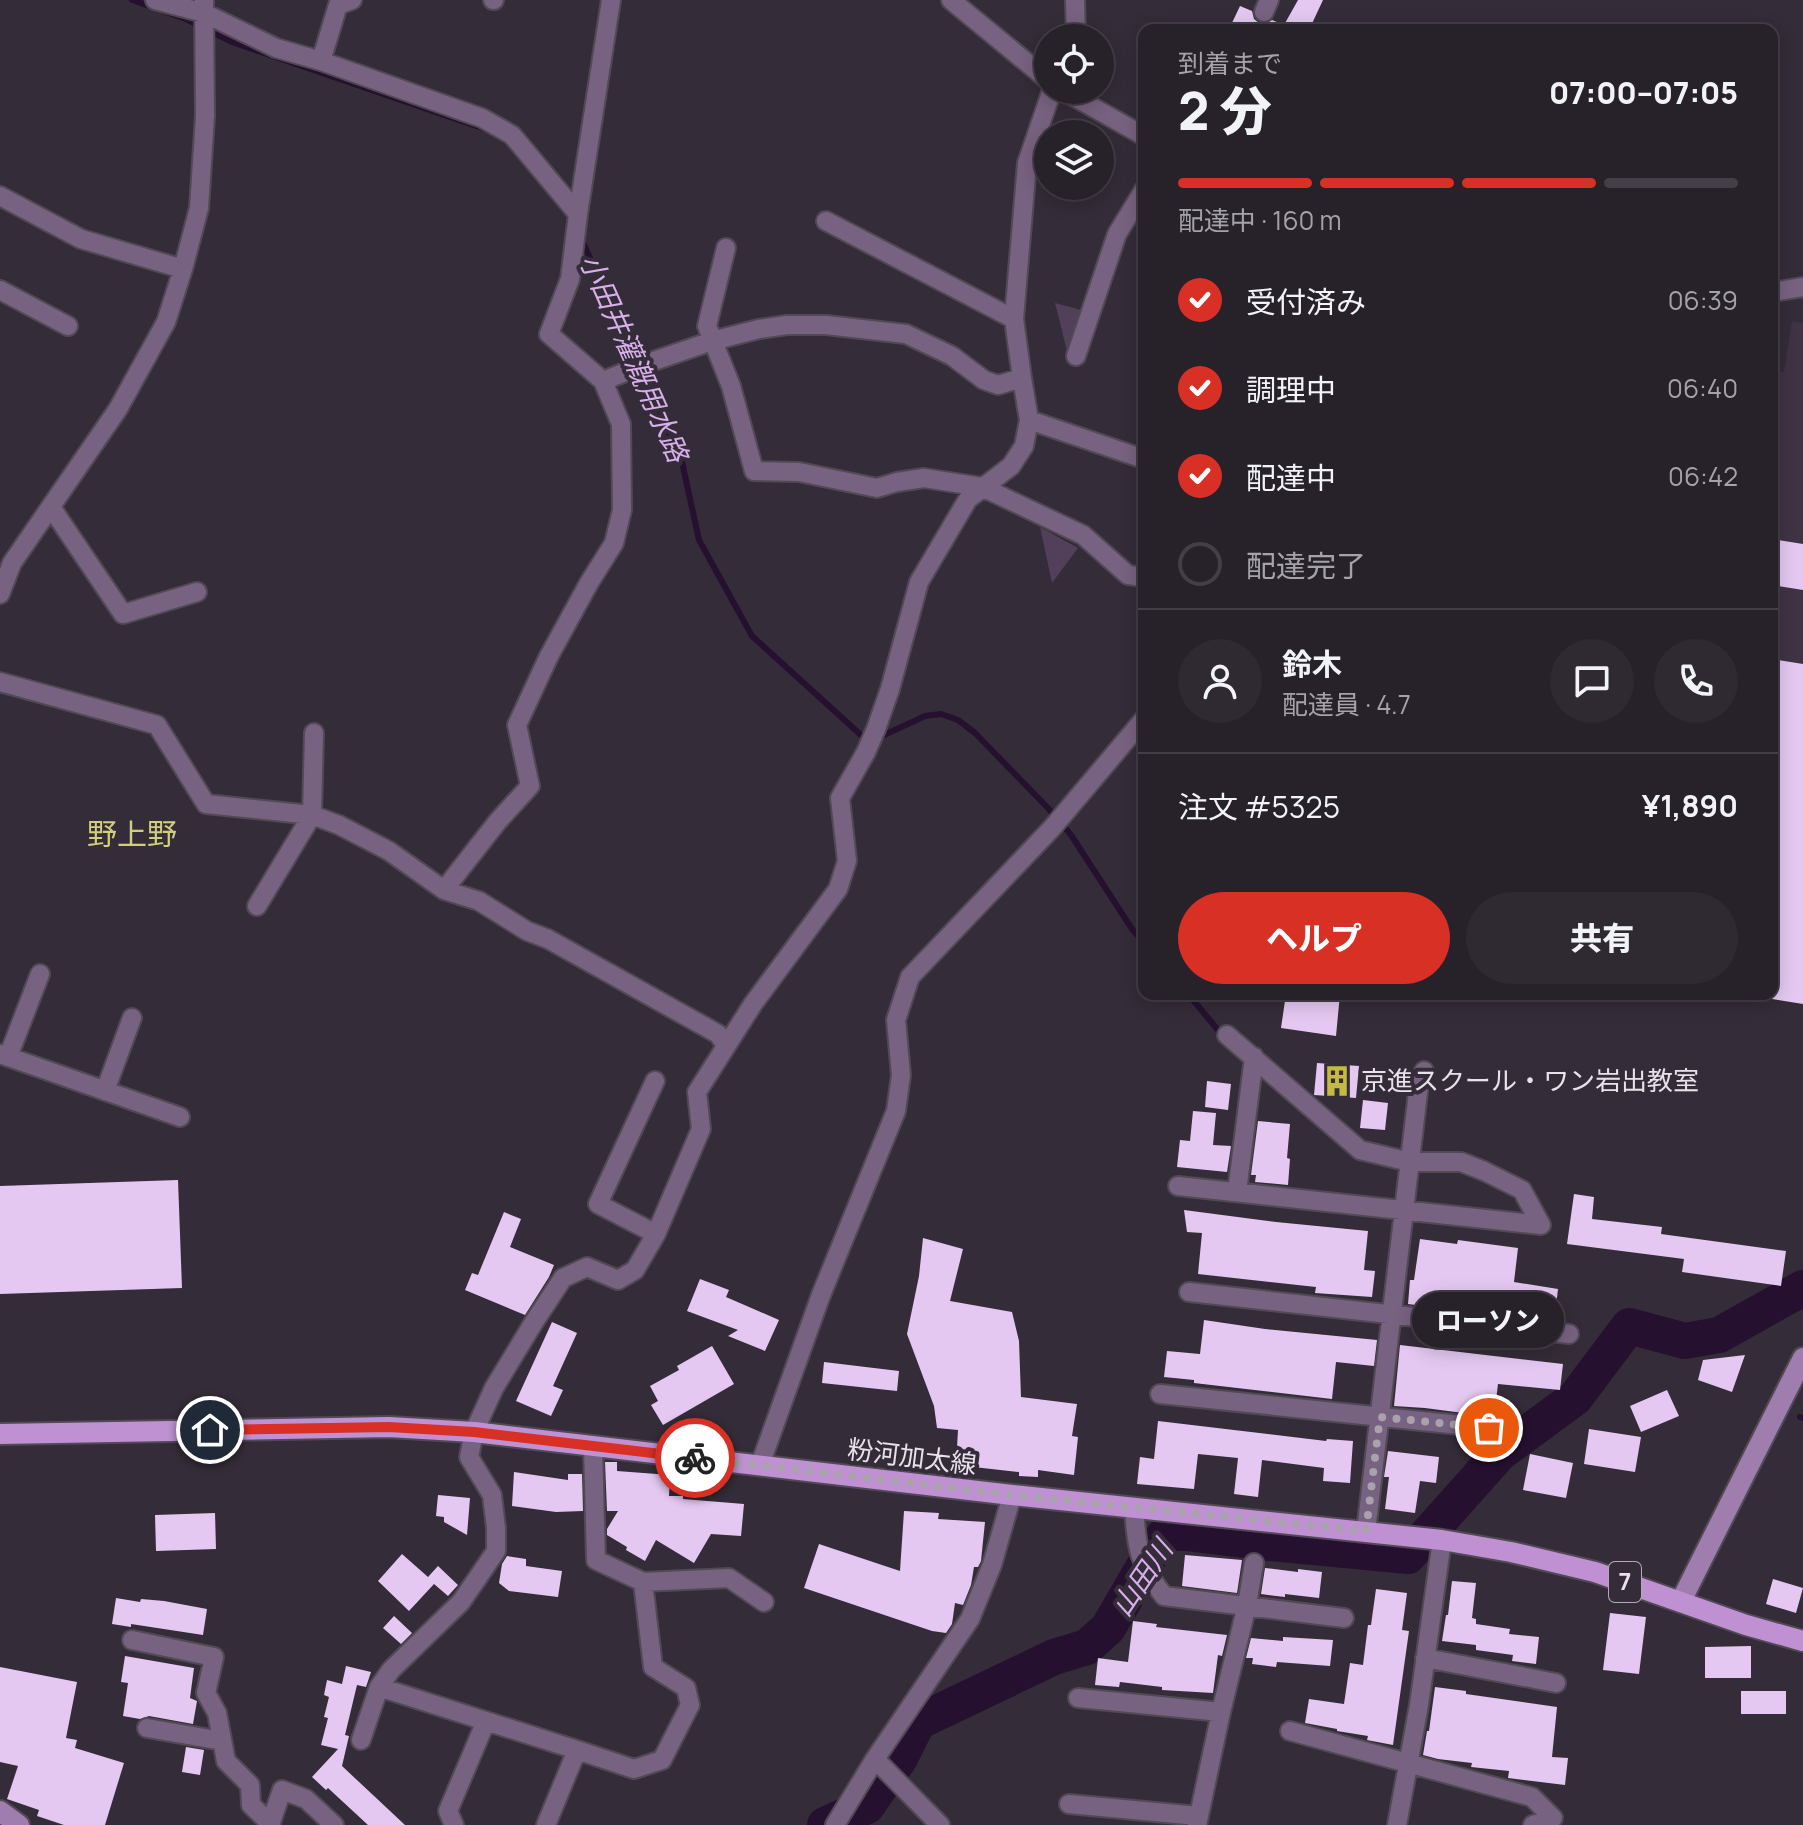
<!DOCTYPE html>
<html lang="ja">
<meta charset="utf-8">
<style>
body{margin:0;font-family:Manrope,"Noto Sans JP",sans-serif;background:#2f2932;color:#f1f3f6;height:100vh;display:flex;flex-direction:column;font-size:30px;white-space:nowrap}
*{box-sizing:border-box;margin:0}
p{font-size:26px;color:#a4a3a8}
.icon{flex:none;width:44px;height:44px;fill:none;stroke:currentColor;stroke-width:2;stroke-linecap:round;stroke-linejoin:round}
.map{position:relative;flex:1;overflow:hidden}
.sheet{position:absolute;left:1138px;top:24px;width:640px;height:976px;display:flex;flex-direction:column;background:#27212a;border-radius:16px;box-shadow:0 4px 20px #0003,0 0 0 2px #433e47}
.sheet>*{flex:none}
.buttons{position:absolute;left:1034px;top:24px;display:grid;gap:16px}
.buttons a{display:grid;place-items:center;width:80px;height:80px;border-radius:50%;background:#27212a;box-shadow:0 4px 20px #0003,0 0 0 2px #433e47;font-size:40px}
.pin{position:absolute;display:grid;place-items:center;width:68px;height:68px;color:#fff;margin:-34px;border:4px solid #fff;border-radius:50%;box-shadow:0 2px 8px #0007}
.courier{position:absolute;display:grid;place-items:center;width:80px;height:80px;margin:-40px;border:6px solid #d93025;border-radius:50%;background:#fff;color:#222;box-shadow:0 2px 10px #0007}
.bubble{position:absolute;height:56px;border-radius:28px;background:#27212a;box-shadow:0 4px 20px #0003,0 0 0 2px #433e47;font-size:26px;font-weight:800;line-height:56px;text-align:center}
.head em{font-style:normal;font-weight:800}
.head div{display:flex;flex-direction:column-reverse}
.head{display:flex;align-items:center;justify-content:space-between;height:136px;padding:0 40px}
h1{font-size:52px;font-weight:800;line-height:60px}
.bar{display:grid;grid-template-columns:repeat(4,1fr);gap:12px 8px;align-content:center;height:96px;padding:0 40px}
.bar i{height:10px;border-radius:6px;background:#433e47}
.bar .active{background:#d93025}
.bar p{grid-column:span 4}
.line{display:flex;align-items:center;gap:20px;padding:0 40px;border-top:2px solid #433e47}
.line div{flex:1}
.round{display:grid;place-items:center;flex:none;width:84px;height:84px;border-radius:42px;background:#2f2932}
ol{padding:0 40px;list-style:none}
li{display:flex;align-items:center;gap:24px;height:88px}
li p{margin-inline-start:auto}
li .icon{padding:8px;border-radius:50%;background:#d93025;color:#fff;stroke-width:4}
li:last-child{color:#a4a3a8}
li i{width:44px;height:44px;border:4px solid #433e47;border-radius:50%}
.cta{display:flex;gap:16px;margin-top:auto;padding:16px 40px}
.cta a{flex:1;height:92px;border-radius:48px;background:#d93025;color:#fff;font-size:32px;font-weight:800;line-height:92px;text-align:center}
.cta a+a{background:#2f2932;color:#f1f3f6}
.map>svg:first-child{display:block}
.built{fill:#3f3344}
.green{fill:#523f5a}
.lines{fill:none;stroke-linecap:round;stroke-linejoin:round}
.stream{stroke:#26102f;stroke-width:6}
.river{stroke:#26102f;stroke-width:36}
.building{fill:#e4c8f1}
.street-casing{stroke:#514954;stroke-width:22}
.secondary-casing{stroke:#514954;stroke-width:24}
.primary-casing{stroke:#514954;stroke-width:24}
.street{stroke:#786281;stroke-width:18}
.secondary{stroke:#a07daf;stroke-width:20}
.primary{stroke:#bf91d3;stroke-width:20}
.done{stroke:#a9a2ac;stroke-width:8;stroke-dasharray:0 14.4}
.route{stroke:#d93025;stroke-width:10}
.labels{text-anchor:middle;stroke-width:8;stroke-linejoin:round;paint-order:stroke}
.shield{fill:#342c38;stroke:#b2abb5;stroke-width:2}
.shield-label{font-size:24px;font-weight:bold;fill:#e8e2ea}
.poi-label{font-size:26px;fill:#e8e2ea;stroke:#342c38;text-anchor:start}
.street-label{font-size:26px;fill:#e8e2ea;stroke:#342c38}
.water-label{font-size:28px;font-style:italic;fill:#d8afea;stroke:#342c38}
.quarter-label{font-size:30px;fill:#d2ce7f;stroke:#342c38}
</style>
<div class="map">
<svg width="1803" height="1825" viewBox="0 0 1803 1825">
<rect width="100%" height="100%" fill="#342c38"/>
<path class="built" d="M1792,321L1803,323V842L1772,838V371L1784,372Z"/>
<path class="green" d="M1055,303L1081,310L1067,351Z
M1040,527L1078,548L1052,583Z"/>
<g class="lines">
<path class="stream" d="M132,0L186,19L232,42L485,129
M581,238L682,462L699,540L752,636L861,735L882,736L925,716L941,714L958,720L975,733L1048,808L1071,835L1132,929L1144,943
M1188,994L1223,1036
M1800,1417L1803,1418"/>
<path class="river" d="M825,1825L867,1806L900,1758L918,1722L1054,1657L1087,1647L1108,1628L1154,1549L1166,1533H1186L1260,1542L1408,1556L1500,1453L1575,1398L1629,1326L1685,1341L1719,1335L1803,1288"/>
</g>
<path class="building" d="M1298,0H1323L1309,30H1243L1231,25L1240,6L1252,11L1254,19L1259,23L1266,24L1272,20L1284,25Z
M1772,539L1803,544V590L1772,585Z
M1772,659L1803,664V1004L1772,999Z
M1286,994H1340L1336,1036L1281,1028Z
M1317,1063L1359,1066L1356,1098L1314,1095Z
M1207,1081L1231,1084L1228,1110L1205,1107Z
M1363,1100L1388,1103L1385,1130L1360,1128Z
M1193,1111L1216,1113L1213,1145L1231,1146L1227,1172L1177,1167L1180,1140L1190,1141Z
M1258,1121L1290,1124L1287,1158L1290,1159L1288,1185L1255,1182L1256,1175H1251Z
M178,1180L182,1288L0,1294V1186Z
M1574,1194L1594,1197L1592,1219L1662,1227L1661,1234L1786,1251L1781,1286L1682,1272L1684,1259L1567,1244Z
M1184,1210L1276,1222L1368,1231L1364,1270L1375,1271L1372,1297L1315,1293L1316,1287L1198,1274L1202,1233L1187,1232Z
M504,1212L521,1219L510,1247L554,1265L549,1277L525,1315L465,1290L472,1273L478,1275Z
M923,1238L963,1249L950,1301L1012,1312L1019,1341L1021,1397L1077,1404L1072,1436L1078,1437L1074,1475L1038,1470V1477L1019,1476V1472L956,1465L958,1430L937,1428L934,1406L907,1334L919,1276Z
M1420,1239L1457,1244L1458,1240L1518,1248L1514,1282L1558,1289L1555,1315L1520,1311L1519,1316L1484,1313L1485,1306L1432,1299L1431,1307L1408,1304L1410,1280H1414Z
M700,1279L729,1290L726,1297L779,1320L765,1351L728,1336L738,1330L687,1311Z
M1204,1320L1265,1329L1377,1340L1374,1366L1336,1362L1332,1399L1194,1383V1380L1164,1377L1167,1351L1200,1354Z
M552,1322L577,1333L553,1386L563,1390L551,1416L516,1401Z
M1400,1345L1563,1364L1560,1390L1498,1384L1494,1417L1425,1408L1394,1406Z
M712,1346L734,1384L663,1425L651,1405L658,1401L650,1386L679,1370L677,1366Z
M1745,1355L1732,1392L1698,1380L1703,1360Z
M824,1362L899,1371L897,1391L822,1383Z
M1667,1390L1679,1416L1641,1432L1630,1406Z
M1158,1421L1326,1441L1327,1439L1353,1441L1350,1483L1323,1481L1324,1468L1262,1460L1258,1497L1234,1494L1238,1458L1198,1454L1194,1489L1137,1484L1140,1457L1154,1459Z
M1589,1429L1641,1437L1635,1472L1584,1464Z
M1388,1451L1439,1457L1436,1483L1420,1481L1415,1513L1385,1509L1389,1477H1384Z
M1530,1454L1573,1463L1566,1498L1523,1490Z
M605,1462H617V1471L670,1475L669,1496H683V1499L744,1504L741,1536L711,1534L694,1563L656,1540L645,1561L626,1550L627,1547L607,1535V1529L618,1511H607Z
M514,1472L568,1480V1474H582L583,1511L556,1512L512,1506Z
M438,1495L470,1498L467,1535L444,1522V1517L436,1516Z
M904,1511L939,1513L938,1519L985,1522L981,1561L978,1567H974L971,1585L963,1605L955,1603L952,1624L946,1633L932,1631L804,1588L819,1544L900,1571Z
M215,1513L216,1549L156,1551L155,1515Z
M402,1554L428,1577L438,1566L458,1585L448,1596L434,1584L409,1611L378,1581Z
M1185,1555L1242,1560L1237,1593L1182,1586Z
M507,1556L526,1559V1566L562,1571L558,1597L509,1591L499,1583L502,1564Z
M1265,1568L1298,1572V1569L1322,1572L1319,1598L1285,1594V1597L1261,1594Z
M1773,1579L1803,1588L1796,1613L1766,1604Z
M1452,1581L1476,1583L1472,1618L1476,1619V1624L1510,1629L1509,1634L1539,1637L1536,1664L1512,1661L1513,1655L1476,1650V1645L1442,1641L1446,1615H1448Z
M1376,1589L1407,1593L1402,1630L1409,1631L1393,1745L1367,1740L1368,1736L1337,1731V1729L1305,1723L1309,1699L1344,1704L1350,1663L1363,1665L1368,1625H1371Z
M116,1598L140,1602L141,1599L164,1601L207,1609L203,1635L131,1624V1627L112,1624Z
M1610,1613L1646,1617L1639,1674L1603,1670Z
M394,1616L412,1633L401,1644L383,1628Z
M1133,1621L1157,1624L1156,1627L1227,1635L1222,1656L1218,1655L1213,1693L1162,1690V1687L1120,1682L1119,1687L1095,1685L1098,1658L1128,1662Z
M1283,1637L1333,1640L1330,1666L1277,1662L1276,1667L1252,1664L1253,1658H1246L1251,1638L1283,1641Z
M1751,1646V1678H1705V1647Z
M125,1656L194,1668L190,1698L197,1701L193,1724L149,1716L140,1719L123,1716L128,1683L121,1682Z
M346,1666L371,1672L366,1687L357,1685L345,1735L349,1736L342,1766L405,1825H368L328,1788L326,1790L312,1777L338,1749L321,1745L328,1718L324,1717L329,1697L324,1695L327,1680L342,1684Z
M0,1667L77,1682L66,1738L77,1740L75,1748L124,1763L105,1825H64L37,1816L39,1810L7,1799L18,1766L0,1762Z
M1435,1687L1466,1691V1694L1557,1707L1552,1757L1568,1758L1565,1785L1508,1778L1509,1771L1471,1767L1472,1763L1438,1759L1423,1755L1427,1731H1429Z
M1741,1691H1786V1714H1741Z
M186,1747L204,1750L200,1775L182,1772Z"/>
<g class="lines">
<defs>
<path id="street" d="M155,0L204,13L276,48L321,61L482,118L512,135L578,214
M493,0H494
M951,0L1048,80
M1075,0L1076,38
M1264,12L1269,0
M321,61L338,5L352,0
M1062,90L1144,136
M0,196L81,239L183,269
M826,221L1014,319
M726,248L707,326L731,386L754,471L799,472L877,488L897,482L924,478L982,487L1083,535L1128,575L1144,577
M0,290L68,326
M1772,292L1803,287
M1076,356L1117,234L1144,190
M1022,378L1014,319L1027,163L1052,90
M1029,420L1144,459
M51,507L123,614L197,592
M0,594L12,563L118,409L166,322L183,269L199,208L205,116L204,0
M0,682L157,725L206,804L312,815L339,825L389,851L444,890L479,901L527,931L548,939L718,1034L726,1045
M444,890L498,821L530,786L517,725L549,656L589,583L614,543L622,510L621,424L603,381L549,334L570,279L578,214L611,0
M257,906L312,815L314,733
M0,1054L180,1117
M8,1057L40,974
M655,1081L598,1204L656,1234
M105,1091L132,1018
M1178,1186L1541,1225L1522,1190L1484,1171L1461,1162H1410L1360,1150L1227,1035
M1237,1192L1254,1057
M1189,1292L1569,1334
M1160,1394L1489,1428
M593,1447L596,1560L643,1582L729,1578L764,1602
M760,1465L821,1295L896,1111L901,1075L896,1020L910,977L1052,828L1144,719
M1134,1507C1136,1546 1139,1565 1164,1596L1344,1618
M1366,1531L1419,1084L1424,1071
M132,1640L214,1657L206,1693L217,1713L226,1761L250,1785L251,1805L271,1824
M1425,1658L1556,1683
M1078,1698L1221,1712
M147,1728L222,1741
M1290,1731L1532,1797L1553,1818L1533,1825
M361,1740L379,1687
M577,1750L379,1687L391,1670L461,1602L496,1551V1528L492,1495L469,1457L474,1432L494,1388L534,1322L563,1278L587,1267L618,1280L635,1270L656,1234L701,1129L697,1092L753,1004L838,889L847,861L840,798L866,752L876,729L890,689L919,582L968,499L1011,466L1024,446L1029,420L1022,378L998,385L984,380L952,356L906,334L826,325H787L759,329L712,341L645,364L603,381
M875,1759L940,1825
M1069,1804L1198,1816
M270,1825L282,1790L306,1799L334,1825
M454,1825L448,1811L486,1721
M546,1825L577,1750L634,1769L662,1760L690,1705L686,1688L653,1667L643,1582
M835,1825L875,1759L970,1619L992,1565L1012,1495
M1197,1825L1221,1712L1247,1605L1254,1563
M1397,1825L1419,1705L1442,1540"/>
<path id="secondary" d="M1681,1601L1803,1358
M0,1811L19,1825"/>
<path id="primary" d="M0,1434L389,1427L474,1432L1012,1495L1442,1540L1511,1552L1595,1572L1746,1625L1803,1641"/>
</defs>
<use href="#street" class="street-casing"/>
<use href="#secondary" class="secondary-casing"/>
<use href="#primary" class="primary-casing"/>
<use href="#street" class="street"/>
<use href="#secondary" class="secondary"/>
<use href="#primary" class="primary"/>
</g>
<g class="lines">
<path class="done" d="M695,1458L1012,1495L1366,1531L1380,1417L1489,1428"/>
<path class="route" d="M210,1430L389,1427L474,1432L695,1458"/>
</g>
<defs>
<symbol id="building-bare" viewBox="-9 -9 18 18"><path d="M-4-6H4V6H1V3H-1V6H-4ZM-2.5-4.3h1.7v1.8h-1.7ZM.8-4.3h1.7v1.8H.8ZM-2.5-1h1.7V.8h-1.7ZM.8-1h1.7V.8H.8Z" fill="#c5bc3d" stroke="#342c38" stroke-width="2.5" paint-order="stroke"/></symbol>
</defs>
<g fill-rule="evenodd">
<use href="#building-bare" x="1315" y="1059" width="44" height="44"/>
</g>
<g class="labels">
<rect class="shield" x="1609" y="1562" width="32" height="40" rx="6"/>
<g class="shield-label">
<text x="1625" y="1590">7</text>
</g>
<g class="poi-label">
<text x="1361" y="1090">京進スクール・ワン岩出教室</text>
</g>
<g class="street-label">
<text transform="translate(912 1457) rotate(7)" y="9">粉河加太線</text>
</g>
<g class="water-label">
<text transform="translate(634 358) rotate(66)" y="10">小田井灌漑用水路</text>
<text transform="translate(1142 1578) rotate(-56)" y="10">山田川</text>
</g>
<g class="quarter-label">
<text x="132" y="845">野上野</text>
</g>
</g>
</svg>
<div class="buttons">
<a><svg class="icon" aria-label="locate" viewBox="0 0 24 24"><circle cx="12" cy="12" r="6"/><path d="M12 2v4M12 18v4M2 12h4M18 12h4"/></svg></a>
<a><svg class="icon" aria-label="layers" viewBox="0 0 24 24"><path d="M12 4l9 5-9 5-9-5zM3 14l9 5 9-5"/></svg></a>
</div>
<div class="pin" style="left:1489px;top:1428px;background:#ea580c"><svg class="icon" aria-label="bag" viewBox="0 0 24 24"><path d="M5 8h14l-1 12H6zM9 8a3 3 0 0 1 6 0"/></svg></div>
<div class="pin" style="left:210px;top:1430px;background:#1f2937"><svg class="icon" aria-label="home" viewBox="0 0 24 24"><path d="M3 11l9-7 9 7M6 9v11h12V9"/></svg></div>
<div class="courier" style="left:695px;top:1458px"><svg class="icon" aria-label="bike" viewBox="0 0 24 24"><circle cx="6" cy="16" r="4"/><circle cx="18" cy="16" r="4"/><path d="M6 16l4-8h5l3 8M10 8l3 8H6M13 5h3"/></svg></div>
<div class="bubble" style="left:1412px;top:1292px;width:152px">ローソン</div>
<section class="sheet">
<div class="head"><div><h1>2 分</h1><p>到着まで</p></div><em>07:00–07:05</em></div>
<div class="bar"><i class="active"></i><i class="active"></i><i class="active"></i><i></i><p>配達中 · 160 m</p></div>
<ol>
<li><svg class="icon" aria-label="check" viewBox="0 0 24 24"><path d="M5 12l5 5 9-10"/></svg>受付済み<p>06:39</p></li>
<li><svg class="icon" aria-label="check" viewBox="0 0 24 24"><path d="M5 12l5 5 9-10"/></svg>調理中<p>06:40</p></li>
<li><svg class="icon" aria-label="check" viewBox="0 0 24 24"><path d="M5 12l5 5 9-10"/></svg>配達中<p>06:42</p></li>
<li><i></i>配達完了</li>
</ol>
<div class="line" style="height:144px"><a class="round"><svg class="icon" aria-label="person" viewBox="0 0 24 24"><circle cx="12" cy="8" r="4"/><path d="M4 21q1-7 8-7t8 7"/></svg></a><div><b>鈴木</b><p>配達員 · 4.7</p></div><a class="round"><svg class="icon" aria-label="chat" viewBox="0 0 24 24"><path d="M4 5h16v11H9l-5 4z"/></svg></a><a class="round"><svg class="icon" aria-label="phone" viewBox="0 0 24 24"><path d="M5 4h4l2 5-3 2q2 4 5 5l2-3 5 2v4C11 20 4 13 5 4z"/></svg></a></div>
<div class="line" style="height:104px"><div>注文 #5325</div><b>¥1,890</b></div>
<div class="cta"><a>ヘルプ</a><a>共有</a></div>
</section>
</div>
